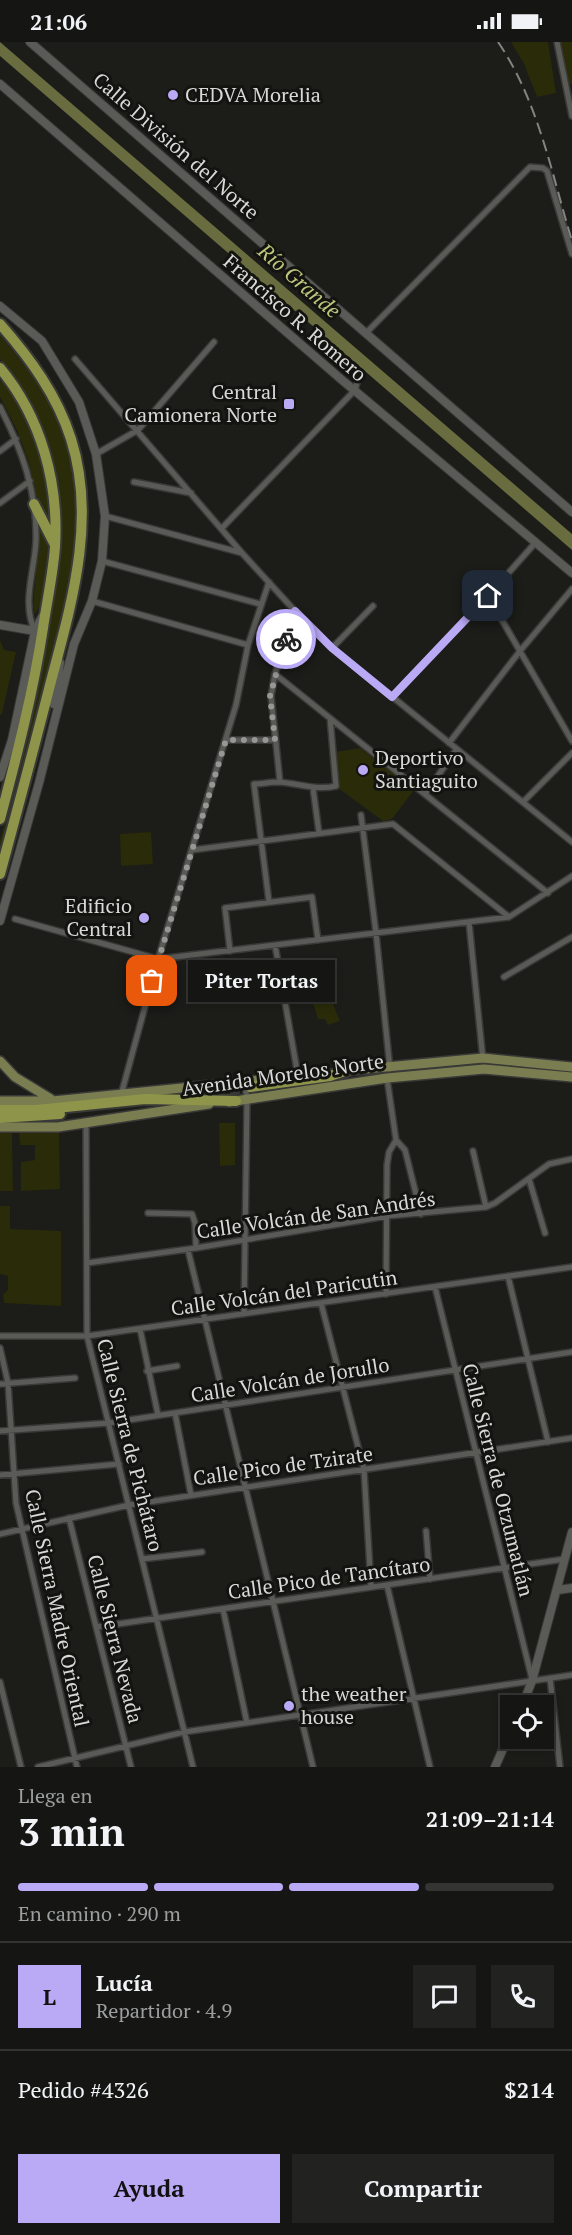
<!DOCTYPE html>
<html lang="es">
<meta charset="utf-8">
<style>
body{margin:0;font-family:"PT Serif",serif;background:#222221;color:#f1f3f6;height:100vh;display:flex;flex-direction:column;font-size:22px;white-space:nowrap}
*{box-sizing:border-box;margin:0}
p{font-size:20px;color:#9d9fa0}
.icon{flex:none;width:33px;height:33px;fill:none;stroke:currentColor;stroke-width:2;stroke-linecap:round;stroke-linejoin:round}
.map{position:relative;height:1725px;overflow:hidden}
.drawer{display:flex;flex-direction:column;background:#151513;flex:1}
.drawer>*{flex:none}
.buttons{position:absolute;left:500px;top:1653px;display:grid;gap:12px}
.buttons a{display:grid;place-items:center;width:54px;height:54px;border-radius:0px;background:#151513;box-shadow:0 3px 9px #0003,0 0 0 2px #343433;font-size:30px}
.pin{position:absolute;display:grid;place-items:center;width:51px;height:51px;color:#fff;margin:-26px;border-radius:12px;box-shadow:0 3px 9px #0006}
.courier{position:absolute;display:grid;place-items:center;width:60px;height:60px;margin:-30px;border:4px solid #baaaf6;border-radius:50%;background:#fff;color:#222;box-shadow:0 2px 8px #0007}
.bubble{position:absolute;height:42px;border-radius:0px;background:#151513;box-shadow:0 3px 9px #0003,0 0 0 2px #343433;font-size:20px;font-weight:800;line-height:42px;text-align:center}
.summary em{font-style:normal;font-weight:800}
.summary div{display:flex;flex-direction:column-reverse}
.summary{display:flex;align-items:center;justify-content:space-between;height:102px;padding:0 18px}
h1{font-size:39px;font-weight:800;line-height:45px}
.bar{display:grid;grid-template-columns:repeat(4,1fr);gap:9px 6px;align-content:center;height:72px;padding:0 18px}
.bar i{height:8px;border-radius:4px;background:#343433}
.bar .on{background:#baaaf6}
.bar p{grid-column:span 4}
.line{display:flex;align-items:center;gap:15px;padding:0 18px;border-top:2px solid #343433}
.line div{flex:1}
.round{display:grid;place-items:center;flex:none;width:63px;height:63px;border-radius:0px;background:#222221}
.primary-button{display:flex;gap:12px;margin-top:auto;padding:12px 18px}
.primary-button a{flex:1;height:69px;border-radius:0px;background:#baaaf6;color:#111;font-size:24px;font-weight:800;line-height:69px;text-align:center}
.primary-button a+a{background:#222221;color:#f1f3f6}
.status{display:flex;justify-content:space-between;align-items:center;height:42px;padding:0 30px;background:#151513;direction:ltr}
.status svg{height:16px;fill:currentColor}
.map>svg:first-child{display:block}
.green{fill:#292b09}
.water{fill:#686c3e}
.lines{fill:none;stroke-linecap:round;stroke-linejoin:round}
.highway-tunnel{stroke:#383836;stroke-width:10;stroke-dasharray:10 5;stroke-linecap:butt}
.street-casing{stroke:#393937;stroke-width:8}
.secondary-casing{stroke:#393937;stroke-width:10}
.primary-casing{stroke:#393937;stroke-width:12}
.highway-casing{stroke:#393937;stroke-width:14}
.street{stroke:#5a5b57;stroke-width:5}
.secondary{stroke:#5a5b57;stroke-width:8}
.primary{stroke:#797d4f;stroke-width:9}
.highway{stroke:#8e9449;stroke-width:10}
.rail{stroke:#838380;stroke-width:2;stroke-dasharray:12 6;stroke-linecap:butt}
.done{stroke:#979794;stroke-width:6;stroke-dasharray:0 10.8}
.route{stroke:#baaaf6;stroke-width:8}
.poi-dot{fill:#baaaf6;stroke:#131310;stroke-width:2}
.labels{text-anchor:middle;stroke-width:6;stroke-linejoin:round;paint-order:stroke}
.poi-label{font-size:20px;fill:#d9d9d7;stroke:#131310;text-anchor:start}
.street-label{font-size:20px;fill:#d9d9d7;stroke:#131310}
.water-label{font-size:21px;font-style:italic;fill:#bec57c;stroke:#131310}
</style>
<div class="status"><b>21:06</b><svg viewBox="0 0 49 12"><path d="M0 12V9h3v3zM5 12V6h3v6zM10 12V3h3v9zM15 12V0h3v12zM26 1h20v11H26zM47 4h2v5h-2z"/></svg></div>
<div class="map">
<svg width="572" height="1725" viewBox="0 0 572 1725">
<rect width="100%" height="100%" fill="#1c1c19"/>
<path class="green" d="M511,0H548L556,51L537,55L524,22Z
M557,0H572V42L565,43Z
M0,293L36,338L57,376L68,403L77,461V508L68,552L0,812V798L15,746L47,591L60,510L61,482L58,441L51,408L33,365L23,348L0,317Z
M0,339L8,341C36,390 50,434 51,491L38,462L28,418L17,388L0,355Z
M40,478C43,487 48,496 50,505C53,518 43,561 35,573L33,565Z
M0,598L4,608L16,610L2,672L0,673Z
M360,706L414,748L392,777L383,779L338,746L335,710Z
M151,790L153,822L121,824L120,792Z
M321,934L340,979L328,983L325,977H318L305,936Z
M219,1081H235V1123L220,1124Z
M59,1088L60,1147L21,1149V1120L35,1118V1103H20L19,1091Z
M0,1091H12L13,1149H0Z
M0,1164H10V1187L61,1189V1264L4,1261L3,1253L8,1248V1234L0,1232Z"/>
<path class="water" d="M0,0L572,492V508L0,14Z"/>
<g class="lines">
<path class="highway-tunnel" d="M185,1055L250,1045"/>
<defs>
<path id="street" d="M557,0L572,74
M367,290L530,125L543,126L547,129L572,212
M75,317L242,511L295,569L332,606L572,800
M0,365C22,408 37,449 36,498C35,528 21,561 35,589
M0,409L16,397
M96,412L138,388L214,300
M134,440L191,451
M0,461L30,439
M105,474L242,511
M222,486L355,348L359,333
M102,519L260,562
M488,554L572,699
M92,559L248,603
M332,606L373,564
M275,632L548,851
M392,655L488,554L536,500
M226,698H275
M449,701L520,609L572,547
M280,740L271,654L275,632L295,569
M313,746L319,791
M425,752L457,707
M523,760L572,711
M361,773L376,891L390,1027
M192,808L393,782L509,875
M269,860L254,742C262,742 270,740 278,740C298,741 316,749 336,744L330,676
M15,877L158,917L509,875L572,834
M469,880L483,1018
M275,903L298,1034
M230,909L225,866L312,855L318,898
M504,935L572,895
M195,956L280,942
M387,1036L396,1098L405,1108L421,1172
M121,1053L158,917L236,663L248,603L269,540
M86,1081L87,1294L193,1725
M473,1109L486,1165
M529,1137L545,1191
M148,1171L192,1172L195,1181L196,1206
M188,1208L313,1725
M87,1221L196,1206L387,1174L486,1165L495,1161L549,1122L572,1117
M508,1234L548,1400
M435,1245L532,1637
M386,1252L387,1123L389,1110L396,1098
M321,1261L364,1428L371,1545
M244,1272L247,1058L245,1042
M140,1287L158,1373
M0,1294H87L572,1225
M0,1306L8,1341L16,1461L77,1725
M147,1329L177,1324
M0,1342L75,1336
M175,1371L191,1453
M0,1389L109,1381L572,1310
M0,1433L119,1422
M69,1476L131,1725
M426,1489L430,1537
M0,1492L129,1463L572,1396
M142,1517L202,1510
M387,1543L430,1725
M223,1567L247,1681
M97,1585L565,1517
M550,1636L560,1725
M0,1640L21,1725
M38,1725L184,1690L572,1633"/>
<path id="secondary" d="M30,0L572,470
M0,42L342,338L572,531
M0,264L42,299L79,360L96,412L105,474L102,519L92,559L74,602L39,741L0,879
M0,583L35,589
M54,662L60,621
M0,735L12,698L35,589L42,575
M558,1548L572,1546
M522,1664L532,1639L572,1490
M495,1725L510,1691"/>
<path id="primary" d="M0,1019L15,1035L51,1057
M343,1029L483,1016L572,1025
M0,1059H53L270,1037
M229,1060L387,1036L484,1027L572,1035
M0,1085H58L209,1062"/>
<path id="highway" d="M0,282C30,316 57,353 71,397C97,479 71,563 50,643C34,706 17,769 0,832
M0,326C41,375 59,441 55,505C53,532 47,559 43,586C33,651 17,713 0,777
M34,462L54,501
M250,1045L330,1034L348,1028
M0,1068H36L145,1057L236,1059
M0,1076L60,1072"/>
</defs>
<use href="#street" class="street-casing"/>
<use href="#secondary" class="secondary-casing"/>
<use href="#primary" class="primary-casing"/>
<use href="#highway" class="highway-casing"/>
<use href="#street" class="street"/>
<use href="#secondary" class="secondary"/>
<use href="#primary" class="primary"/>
<use href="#highway" class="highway"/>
<path class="rail" d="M498,0C538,58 552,133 572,199"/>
</g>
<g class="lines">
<path class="done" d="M152,939L226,698H275L270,654L286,597"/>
<path class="route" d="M286,597L295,569L332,606L392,655L488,554"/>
</g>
<g class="poi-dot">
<circle cx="173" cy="53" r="6"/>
<rect x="283" y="356" width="12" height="12" rx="3"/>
<circle cx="363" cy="728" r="6"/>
<circle cx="144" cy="876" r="6"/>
<circle cx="289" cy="1664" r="6"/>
</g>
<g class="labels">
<g class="poi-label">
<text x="185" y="60">CEDVA Morelia</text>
<text x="277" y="357" text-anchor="end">Central<tspan x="277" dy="23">Camionera Norte</tspan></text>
<text x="375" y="723">Deportivo<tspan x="375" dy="23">Santiaguito</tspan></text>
<text x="132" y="871" text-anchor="end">Edificio<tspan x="132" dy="23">Central</tspan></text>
<text x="301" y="1659">the weather<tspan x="301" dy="23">house</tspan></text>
</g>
<g class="street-label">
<text transform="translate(176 104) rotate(41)" y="7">Calle División del Norte</text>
<text transform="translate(295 276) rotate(41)" y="7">Francisco R. Romero</text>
<text transform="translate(283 1033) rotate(-8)" y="7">Avenida Morelos Norte</text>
<text transform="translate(316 1173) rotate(-8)" y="7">Calle Volcán de San Andrés</text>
<text transform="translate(284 1251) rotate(-8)" y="7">Calle Volcán del Paricutin</text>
<text transform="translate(290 1338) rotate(-9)" y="7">Calle Volcán de Jorullo</text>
<text transform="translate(130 1403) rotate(76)" y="7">Calle Sierra de Pichátaro</text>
<text transform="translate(283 1424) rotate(-8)" y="7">Calle Pico de Tzirate</text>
<text transform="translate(498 1438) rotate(76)" y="7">Calle Sierra de Otzumatlán</text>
<text transform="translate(329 1536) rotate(-8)" y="7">Calle Pico de Tancítaro</text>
<text transform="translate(57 1566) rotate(78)" y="7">Calle Sierra Madre Oriental</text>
<text transform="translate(115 1597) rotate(76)" y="7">Calle Sierra Nevada</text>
</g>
<g class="water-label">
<text transform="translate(299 239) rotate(41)" y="7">Río Grande</text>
</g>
</g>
</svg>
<div class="buttons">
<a><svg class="icon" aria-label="locate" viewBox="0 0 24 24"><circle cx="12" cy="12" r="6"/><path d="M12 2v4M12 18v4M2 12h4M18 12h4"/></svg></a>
</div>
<div class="pin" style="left:152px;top:939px;background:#ea580c"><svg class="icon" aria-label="bag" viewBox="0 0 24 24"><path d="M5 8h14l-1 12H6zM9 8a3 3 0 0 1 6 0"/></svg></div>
<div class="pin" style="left:488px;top:554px;background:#1f2937"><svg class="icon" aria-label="home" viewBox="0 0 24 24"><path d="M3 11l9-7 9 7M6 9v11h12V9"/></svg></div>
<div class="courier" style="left:286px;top:597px"><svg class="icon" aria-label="bike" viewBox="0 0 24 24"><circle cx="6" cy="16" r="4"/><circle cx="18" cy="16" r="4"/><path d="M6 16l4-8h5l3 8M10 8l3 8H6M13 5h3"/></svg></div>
<div class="bubble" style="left:188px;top:918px;width:147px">Piter Tortas</div>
</div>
<section class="drawer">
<div class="summary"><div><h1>3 min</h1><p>Llega en</p></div><em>21:09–21:14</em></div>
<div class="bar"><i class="on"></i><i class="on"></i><i class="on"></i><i></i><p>En camino · 290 m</p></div>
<div class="line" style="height:108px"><b class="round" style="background:#baaaf6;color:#111">L</b><div><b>Lucía</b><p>Repartidor · 4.9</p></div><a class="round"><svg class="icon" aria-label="chat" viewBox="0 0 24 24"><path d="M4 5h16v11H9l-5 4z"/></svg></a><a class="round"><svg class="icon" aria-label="phone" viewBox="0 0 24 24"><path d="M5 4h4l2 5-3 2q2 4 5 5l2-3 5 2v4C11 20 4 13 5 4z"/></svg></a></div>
<div class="line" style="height:78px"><div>Pedido #4326</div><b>$214</b></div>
<div class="primary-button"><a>Ayuda</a><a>Compartir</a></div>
</section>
